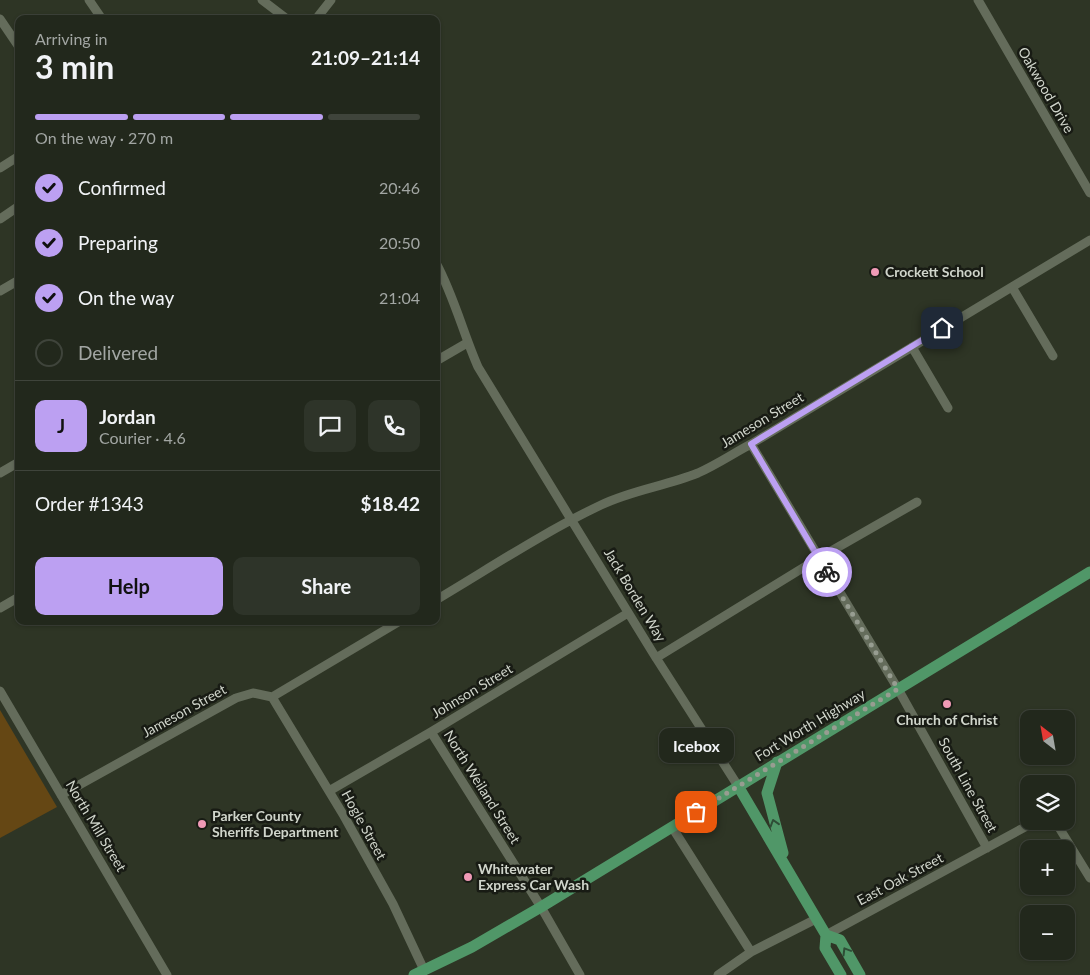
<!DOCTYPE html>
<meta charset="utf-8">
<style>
body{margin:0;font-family:Lato,sans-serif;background:#2e3429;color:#f1f3f6;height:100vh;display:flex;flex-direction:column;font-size:19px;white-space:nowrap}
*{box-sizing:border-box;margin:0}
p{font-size:16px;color:#a2a6a3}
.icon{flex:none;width:28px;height:28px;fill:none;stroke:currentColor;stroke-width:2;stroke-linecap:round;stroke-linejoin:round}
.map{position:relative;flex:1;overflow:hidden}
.side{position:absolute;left:15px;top:15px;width:425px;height:610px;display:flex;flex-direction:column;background:#22281c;border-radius:10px;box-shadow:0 1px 4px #0004,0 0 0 1px #3f443b}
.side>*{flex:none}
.needle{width:32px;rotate:329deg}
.tools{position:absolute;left:1020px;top:710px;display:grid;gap:10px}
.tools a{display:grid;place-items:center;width:55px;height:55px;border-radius:10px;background:#22281c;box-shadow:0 1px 4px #0004,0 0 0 1px #3f443b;font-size:25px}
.pin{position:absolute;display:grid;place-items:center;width:42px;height:42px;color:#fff;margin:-21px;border-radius:10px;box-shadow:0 2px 8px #0006}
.courier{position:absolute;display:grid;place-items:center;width:50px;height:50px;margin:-25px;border:4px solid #bca0f2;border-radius:50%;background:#fff;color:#222;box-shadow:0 1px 6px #0007}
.bubble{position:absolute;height:35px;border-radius:10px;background:#22281c;box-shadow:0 1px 4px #0004,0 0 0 1px #3f443b;font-size:16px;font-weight:700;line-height:35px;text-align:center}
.head em{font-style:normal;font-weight:700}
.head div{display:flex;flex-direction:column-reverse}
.head{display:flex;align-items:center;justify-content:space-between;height:85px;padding:0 20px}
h1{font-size:32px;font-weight:700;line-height:38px}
.bar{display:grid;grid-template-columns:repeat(4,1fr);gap:8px 5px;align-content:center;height:60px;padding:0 20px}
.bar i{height:6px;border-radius:4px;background:#3f443b}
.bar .active{background:#bca0f2}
.bar p{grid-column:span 4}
.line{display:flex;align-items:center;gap:12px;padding:0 20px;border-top:1px solid #3f443b}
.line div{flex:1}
.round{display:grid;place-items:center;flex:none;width:52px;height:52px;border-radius:10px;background:#2e3429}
ol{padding:0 20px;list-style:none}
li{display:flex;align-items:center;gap:15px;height:55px}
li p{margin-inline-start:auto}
li .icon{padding:5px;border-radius:50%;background:#bca0f2;color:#111;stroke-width:4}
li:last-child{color:#a2a6a3}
li i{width:28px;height:28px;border:2px solid #3f443b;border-radius:50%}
.primary-button{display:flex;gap:10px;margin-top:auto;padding:10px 20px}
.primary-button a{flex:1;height:58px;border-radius:10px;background:#bca0f2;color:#111;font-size:20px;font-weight:700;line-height:58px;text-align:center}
.primary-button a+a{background:#2e3429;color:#f1f3f6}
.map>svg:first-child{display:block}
.green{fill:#654714}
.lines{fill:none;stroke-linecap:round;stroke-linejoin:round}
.minor{stroke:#646c5b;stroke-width:9}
.major{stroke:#509768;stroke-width:11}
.oneway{stroke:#2e4d36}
.done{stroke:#979d91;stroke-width:5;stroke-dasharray:0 9}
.route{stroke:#bca0f2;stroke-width:6}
.poi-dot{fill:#f09ab6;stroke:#181b14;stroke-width:2}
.labels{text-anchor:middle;stroke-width:5;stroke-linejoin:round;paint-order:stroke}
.street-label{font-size:14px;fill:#d0d5cb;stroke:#181b14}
.poi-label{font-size:14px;font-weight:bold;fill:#d0d5cb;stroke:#181b14;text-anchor:start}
</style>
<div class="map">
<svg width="1090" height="975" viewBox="0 0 1090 975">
<rect width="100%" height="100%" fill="#2e3525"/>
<path class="green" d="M0,710L57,807L0,838Z"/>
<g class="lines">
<path class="minor" d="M89,0L102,19
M262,0L287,19
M978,0L1090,193
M0,19L19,47
M316,19L331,0
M0,168L19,156
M0,219L19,206
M436,263C454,296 463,333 478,367L566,511
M1012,287L1053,356
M0,291L19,280
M912,347L948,408
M436,361L467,343
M751,444L898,689L987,848
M0,473L19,462
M564,508L653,653L738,786
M436,600C490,568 544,532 601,505C632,490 666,486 698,473C716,465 734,453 751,444L1090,240
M0,608L19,597
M656,658L819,558L917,502
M0,691L167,975
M272,697L344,816L393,904L424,970
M431,732L541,907L580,975
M329,791L431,732L628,613
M61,795L236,698L253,693L272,697L400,621
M1055,821L1090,878
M672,827L751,952
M826,935L1036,821
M718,975L751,952L816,919"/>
<path class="major" d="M777,762L767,793L783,853
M738,786L826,935L825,948L841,975
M826,935L840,940L860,975
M414,975L472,947L541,907L1090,572"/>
</g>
<defs><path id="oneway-chevron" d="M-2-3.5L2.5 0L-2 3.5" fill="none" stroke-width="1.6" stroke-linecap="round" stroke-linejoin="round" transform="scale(1.25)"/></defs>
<g class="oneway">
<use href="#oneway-chevron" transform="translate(774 823) rotate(-107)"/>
<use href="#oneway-chevron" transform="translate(846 951) rotate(-121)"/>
</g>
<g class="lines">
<path class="done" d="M696,812L898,689L827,572"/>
<path class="route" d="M827,572L751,444L942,328"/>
</g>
<g class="poi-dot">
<circle cx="875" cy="272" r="5"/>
<circle cx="947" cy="704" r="5"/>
<circle cx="202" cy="824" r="5"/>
<circle cx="468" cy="877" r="5"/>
</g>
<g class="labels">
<g class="street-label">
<text transform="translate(1046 90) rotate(60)" y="5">Oakwood Drive</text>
<text transform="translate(762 420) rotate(-31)" y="5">Jameson Street</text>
<text transform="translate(635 595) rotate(59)" y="5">Jack Borden Way</text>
<text transform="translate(472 691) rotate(-31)" y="5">Johnson Street</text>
<text transform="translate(184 711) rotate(-29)" y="5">Jameson Street</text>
<text transform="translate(810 725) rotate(-31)" y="5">Fort Worth Highway</text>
<text transform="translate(968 785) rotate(61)" y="5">South Line Street</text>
<text transform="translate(482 787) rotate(58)" y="5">North Weiland Street</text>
<text transform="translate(364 825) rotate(61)" y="5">Hogle Street</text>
<text transform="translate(96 826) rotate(59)" y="5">North Mill Street</text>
<text transform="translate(900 879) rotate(-28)" y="5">East Oak Street</text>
</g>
<g class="poi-label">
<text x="885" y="277">Crockett School</text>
<text x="947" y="725" text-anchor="middle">Church of Christ</text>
<text x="212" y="821">Parker County<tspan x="212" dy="16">Sheriffs Department</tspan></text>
<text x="478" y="874">Whitewater<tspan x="478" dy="16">Express Car Wash</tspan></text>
</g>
</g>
</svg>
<div class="tools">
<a><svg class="needle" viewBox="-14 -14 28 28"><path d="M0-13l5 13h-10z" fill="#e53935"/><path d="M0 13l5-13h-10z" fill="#a2a6a3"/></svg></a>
<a><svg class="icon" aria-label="layers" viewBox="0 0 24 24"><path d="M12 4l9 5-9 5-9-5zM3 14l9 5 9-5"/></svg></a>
<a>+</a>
<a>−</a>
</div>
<div class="pin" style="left:696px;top:812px;background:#ea580c"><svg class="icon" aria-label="bag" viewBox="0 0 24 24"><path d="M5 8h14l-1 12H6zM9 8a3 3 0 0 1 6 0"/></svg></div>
<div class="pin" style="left:942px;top:328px;background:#1f2937"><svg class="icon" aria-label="home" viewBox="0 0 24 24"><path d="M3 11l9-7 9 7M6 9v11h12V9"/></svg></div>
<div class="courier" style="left:827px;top:572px"><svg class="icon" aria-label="bike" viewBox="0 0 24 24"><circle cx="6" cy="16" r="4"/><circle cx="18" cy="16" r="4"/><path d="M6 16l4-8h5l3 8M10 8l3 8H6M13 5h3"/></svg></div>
<div class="bubble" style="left:659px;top:728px;width:75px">Icebox</div>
<section class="side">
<div class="head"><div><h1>3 min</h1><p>Arriving in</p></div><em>21:09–21:14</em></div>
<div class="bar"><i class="active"></i><i class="active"></i><i class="active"></i><i></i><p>On the way · 270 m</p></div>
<ol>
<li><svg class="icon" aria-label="check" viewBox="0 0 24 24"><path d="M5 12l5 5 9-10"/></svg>Confirmed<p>20:46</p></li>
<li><svg class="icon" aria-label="check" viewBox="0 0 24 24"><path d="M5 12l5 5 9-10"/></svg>Preparing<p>20:50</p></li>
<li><svg class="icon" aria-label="check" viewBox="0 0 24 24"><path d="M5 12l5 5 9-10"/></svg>On the way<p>21:04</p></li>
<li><i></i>Delivered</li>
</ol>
<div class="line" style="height:90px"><b class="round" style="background:#bca0f2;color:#111">J</b><div><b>Jordan</b><p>Courier · 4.6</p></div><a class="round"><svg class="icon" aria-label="chat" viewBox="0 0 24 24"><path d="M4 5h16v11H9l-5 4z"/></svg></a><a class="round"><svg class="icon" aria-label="phone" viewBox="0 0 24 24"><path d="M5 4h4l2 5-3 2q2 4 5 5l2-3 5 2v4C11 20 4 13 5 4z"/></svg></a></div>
<div class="line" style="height:65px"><div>Order #1343</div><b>$18.42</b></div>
<div class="primary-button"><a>Help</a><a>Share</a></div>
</section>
</div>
